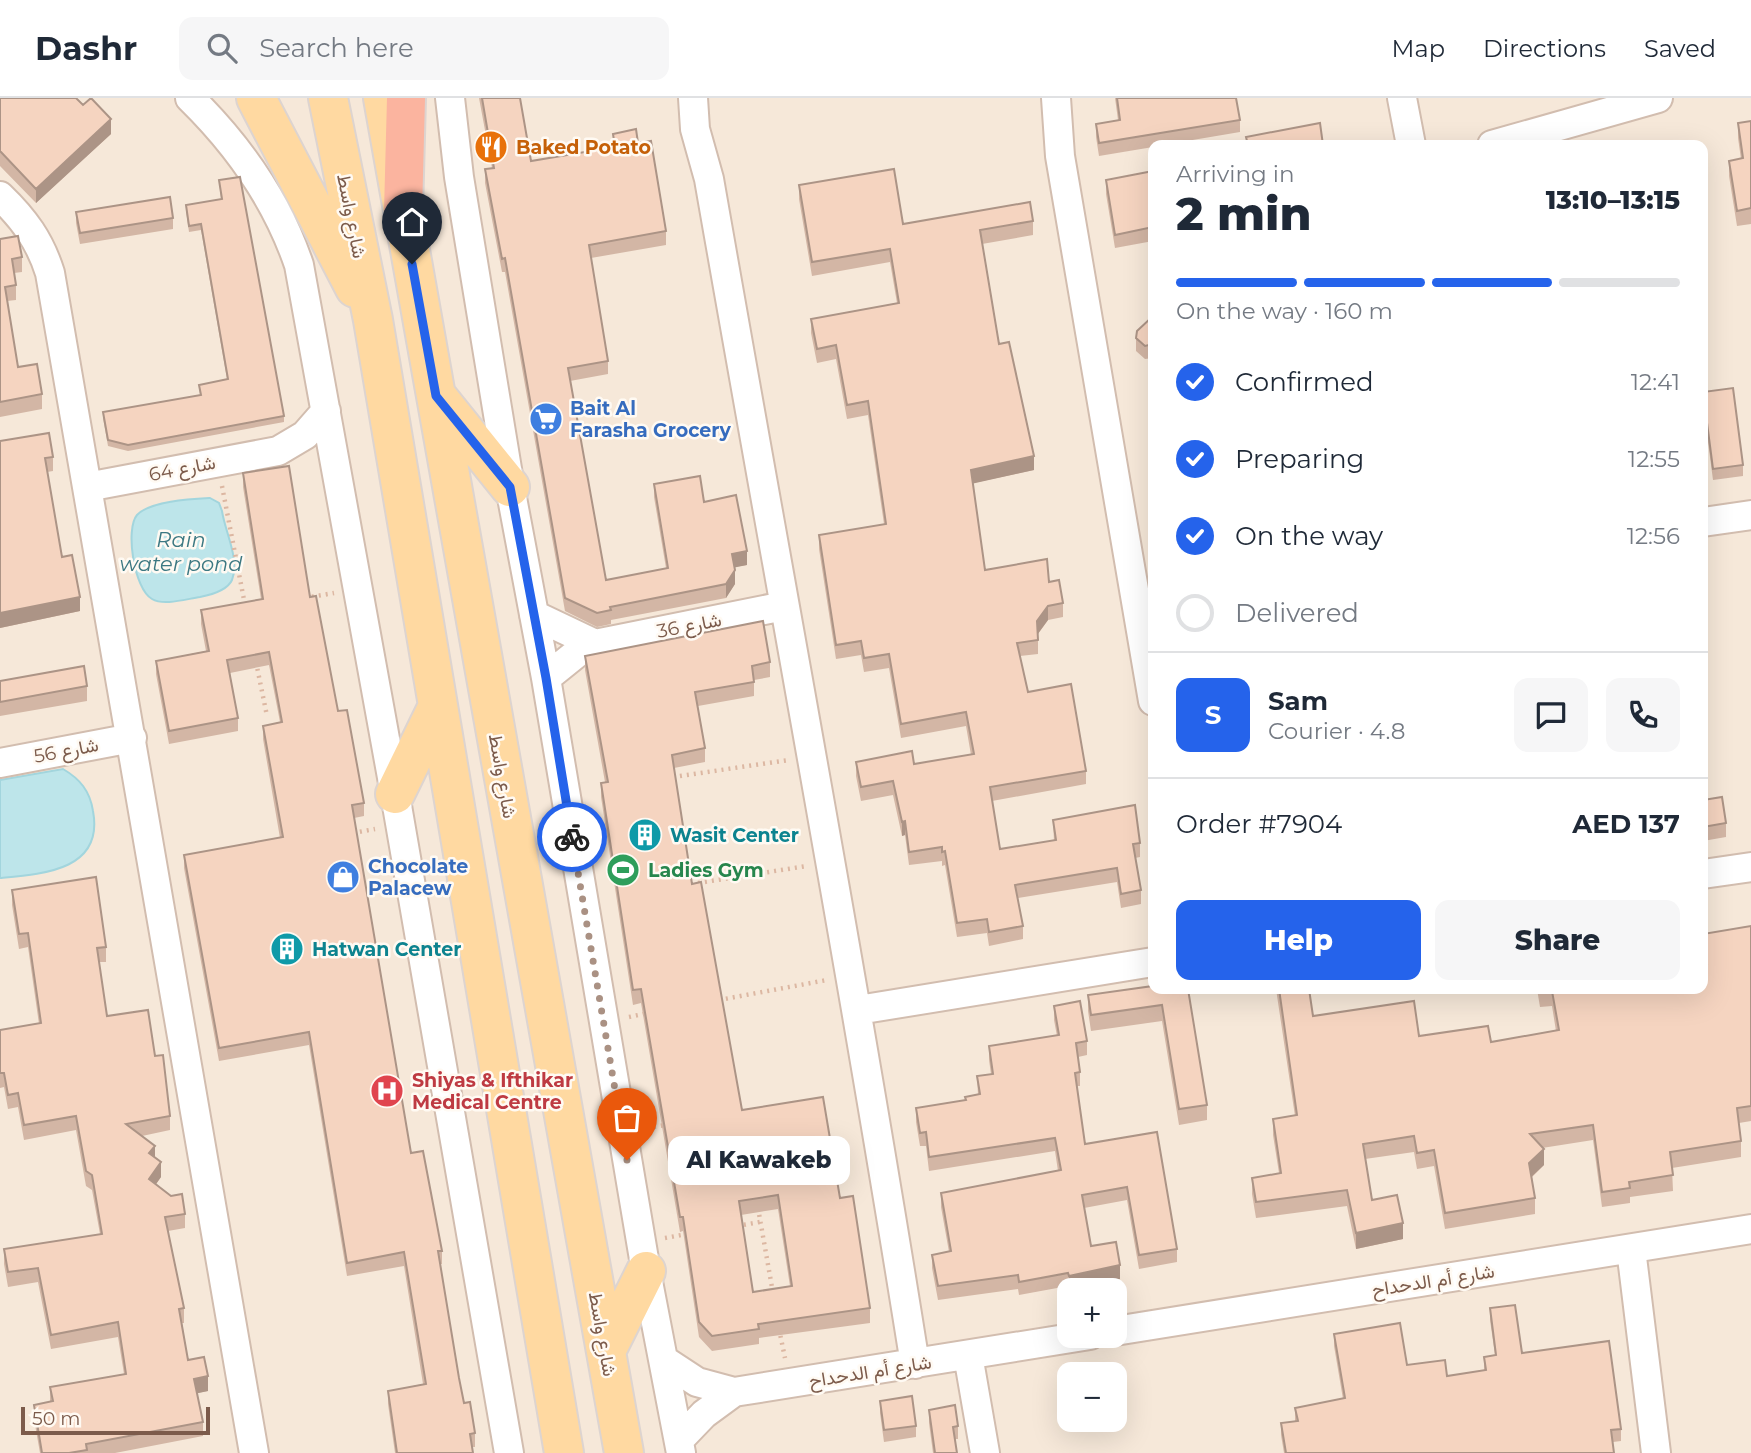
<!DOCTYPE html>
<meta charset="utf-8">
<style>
body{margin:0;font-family:Montserrat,Vazirmatn,sans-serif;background:#f6f6f7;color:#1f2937;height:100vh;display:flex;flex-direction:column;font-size:26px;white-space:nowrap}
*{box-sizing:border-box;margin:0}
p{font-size:23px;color:#747a83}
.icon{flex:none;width:38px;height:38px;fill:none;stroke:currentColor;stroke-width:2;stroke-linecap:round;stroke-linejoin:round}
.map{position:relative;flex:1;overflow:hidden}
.drawer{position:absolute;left:1148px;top:42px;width:560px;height:854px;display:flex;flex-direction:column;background:#fff;border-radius:14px;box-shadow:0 7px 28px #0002}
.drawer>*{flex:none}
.buttons{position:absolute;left:1057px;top:1180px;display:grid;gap:14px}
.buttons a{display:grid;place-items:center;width:70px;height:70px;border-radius:14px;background:#fff;box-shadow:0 7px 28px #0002;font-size:35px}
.scale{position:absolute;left:21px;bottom:18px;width:189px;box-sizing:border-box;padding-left:7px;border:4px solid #7c5b4b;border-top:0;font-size:19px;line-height:24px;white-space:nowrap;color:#7c5b4b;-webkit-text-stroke:5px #fffaf3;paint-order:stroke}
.pin{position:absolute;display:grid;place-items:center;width:60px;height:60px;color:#fff;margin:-72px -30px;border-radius:50% 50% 50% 0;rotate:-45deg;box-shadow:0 0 7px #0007}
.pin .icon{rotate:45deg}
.courier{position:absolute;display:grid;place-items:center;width:70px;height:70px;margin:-35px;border:5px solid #2563eb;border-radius:50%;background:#fff;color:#222;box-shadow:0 2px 9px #0007}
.bubble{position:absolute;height:49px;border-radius:14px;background:#fff;box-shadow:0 7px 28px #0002;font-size:23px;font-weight:800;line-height:49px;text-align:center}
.summary em{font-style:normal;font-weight:800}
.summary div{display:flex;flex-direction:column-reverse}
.summary{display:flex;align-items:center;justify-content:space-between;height:119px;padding:0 28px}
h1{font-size:46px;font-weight:800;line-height:52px}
.bar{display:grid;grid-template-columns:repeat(4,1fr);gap:10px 7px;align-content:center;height:84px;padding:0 28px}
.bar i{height:9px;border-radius:5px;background:#e0e1e3}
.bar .current{background:#2563eb}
.bar p{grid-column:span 4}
.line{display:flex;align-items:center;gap:18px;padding:0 28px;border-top:2px solid #e0e1e3}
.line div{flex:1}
.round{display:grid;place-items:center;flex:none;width:74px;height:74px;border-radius:14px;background:#f6f6f7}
ol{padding:0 28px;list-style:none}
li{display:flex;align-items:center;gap:21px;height:77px}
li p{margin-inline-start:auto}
li .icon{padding:7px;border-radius:50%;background:#2563eb;color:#fff;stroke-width:4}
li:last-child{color:#747a83}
li i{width:38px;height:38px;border:4px solid #e0e1e3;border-radius:50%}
.cta{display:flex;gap:14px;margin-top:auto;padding:14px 28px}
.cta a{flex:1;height:80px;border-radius:14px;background:#2563eb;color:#fff;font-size:28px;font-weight:800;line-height:80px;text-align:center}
.cta a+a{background:#f6f6f7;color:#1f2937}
header{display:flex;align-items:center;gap:42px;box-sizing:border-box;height:98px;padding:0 35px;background:#fff;border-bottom:2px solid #e0e1e3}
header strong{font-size:33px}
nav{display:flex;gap:38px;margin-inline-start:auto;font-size:24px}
.search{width:490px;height:63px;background:#f6f6f7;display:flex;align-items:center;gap:18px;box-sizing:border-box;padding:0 24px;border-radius:14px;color:#747a83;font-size:26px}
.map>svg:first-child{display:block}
.residential{fill:#f6e8d9;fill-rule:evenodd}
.water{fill:#bde5ea;stroke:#a2d5dd;stroke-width:2}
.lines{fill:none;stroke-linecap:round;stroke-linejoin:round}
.street-casing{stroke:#d2bdaf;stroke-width:32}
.primary-casing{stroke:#ddd4d0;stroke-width:42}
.highway-casing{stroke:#ddd4d0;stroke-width:42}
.path{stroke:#dcb7a2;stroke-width:4.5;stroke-dasharray:2 5;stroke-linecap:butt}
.street{stroke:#fff;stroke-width:28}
.primary{stroke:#ffd9a1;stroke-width:38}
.highway{stroke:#fbb49f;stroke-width:38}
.wall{fill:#d3b6a5;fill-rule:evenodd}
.shaded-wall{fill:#ac9486}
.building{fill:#f5d4c0;stroke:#ac9486;stroke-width:2;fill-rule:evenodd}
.done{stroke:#aa9183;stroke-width:7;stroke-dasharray:0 12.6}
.route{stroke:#2563eb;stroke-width:9}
.labels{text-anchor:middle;stroke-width:5;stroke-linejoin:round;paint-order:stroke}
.food-label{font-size:19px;font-weight:bold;fill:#c56008;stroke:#fffaf3;text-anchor:start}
.street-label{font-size:19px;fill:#7c5b4b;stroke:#fffaf3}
.shop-label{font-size:19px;font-weight:bold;fill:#366cbe;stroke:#fffaf3;text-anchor:start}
.culture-label{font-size:19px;font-weight:bold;fill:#0d838f;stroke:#fffaf3;text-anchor:start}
.leisure-label{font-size:19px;font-weight:bold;fill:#27864d;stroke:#fffaf3;text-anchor:start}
.health-label{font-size:19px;font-weight:bold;fill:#be3a42;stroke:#fffaf3;text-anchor:start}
.water-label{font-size:21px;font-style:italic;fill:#3c7882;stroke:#fffaf3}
</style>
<header>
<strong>Dashr</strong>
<div class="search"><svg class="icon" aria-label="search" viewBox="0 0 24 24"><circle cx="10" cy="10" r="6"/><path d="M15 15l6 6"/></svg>Search here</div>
<nav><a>Map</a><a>Directions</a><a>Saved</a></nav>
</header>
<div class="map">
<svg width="1751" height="1355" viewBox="0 0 1751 1355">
<rect width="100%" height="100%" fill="#fef6eb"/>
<path class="residential" d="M0,0H1751V1355H0ZM1153,47H1703V891H1153ZM1069,1192H1115V1237H1069ZM1069,1276H1115V1321H1069Z"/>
<path class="water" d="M210,400L219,405L222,413C225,434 240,461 232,482C227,493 210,497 200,499C186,501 164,508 152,501C134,491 125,431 137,417C150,403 191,401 210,400Z
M63,671C80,681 90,693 93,713C104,772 44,776 0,780V682Z"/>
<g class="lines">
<defs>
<path id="street" d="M190,0C239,48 277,102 299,167L395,696L509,1355
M450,0L459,79L510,389L546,580L646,1173L681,1355
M693,0L695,31L709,81C778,476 852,870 915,1266
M1056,0L1060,58L1153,603
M1402,0L1411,47
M1492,47L1658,0
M0,98C24,121 40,143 50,175L254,1355
M87,389L278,353L305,337L326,313
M1703,424L1751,417
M534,517L595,546
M546,580L577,555L595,546L784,508
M0,665L132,640
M1703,776L1751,769
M858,912L1153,864
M1631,1151L1656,1355
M1115,1233L1751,1131
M968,1257L985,1355
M665,1263L697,1284L734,1294L1090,1237
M679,1342L704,1316L734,1294"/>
<path id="primary" d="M256,0L355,190
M328,0L373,222L564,1355
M383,0L624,1355
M439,301L510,389
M395,696L438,608
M606,1253L646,1173"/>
<path id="highway" d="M403,114L406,0"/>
</defs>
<use href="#street" class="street-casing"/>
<use href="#primary" class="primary-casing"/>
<use href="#highway" class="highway-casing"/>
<path class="path" d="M222,388L245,507
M305,500L334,495
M256,564L267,618
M673,679L789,662
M353,735L375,731
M698,785L807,768
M719,902L827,882
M629,919L648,915
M647,1030L666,1027
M758,1110L773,1195
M737,1128L760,1124
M665,1140L687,1136
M779,1231L785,1260"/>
<use href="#street" class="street"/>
<use href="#primary" class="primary"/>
<use href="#highway" class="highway"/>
</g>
<path class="wall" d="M0,0L111,36L36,105L0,68Z
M479,0H520L531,63L613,50V36L638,45L666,133V147L591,160L608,263V276L570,283L606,482L666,470L654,399V386L704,404L747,467L734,469L735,486L726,500L611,522V526L597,529L565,513L505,174H502L485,85V71L492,70Z
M1115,0H1236L1240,22V34L1163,47H1153V49L1099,58L1096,39V26L1118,22Z
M1751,23V126L1737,128L1729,78V63L1741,61L1738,40V25Z
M1153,73V143L1115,150L1106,96V82Z
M219,82L284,318V324L128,353L108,348L103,320V314L200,297L199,287L227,281L201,132L189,134L186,113V107L221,101Z
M799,87L903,126L1033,123V137L982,146L999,246L1034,372L973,385L985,472L1049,484L1063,505V519L1048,522L1038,536V556L1020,558L1028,594L1086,673V686L992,703L1000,751L1054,743L1053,722L1140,745V759L1135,760L1141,792V806L1121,810L1117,784L1018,800L1023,828V841L989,848L987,835L957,839L945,767L942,768V763L909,767L905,737L902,738L893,697L861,703L856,678V664L914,666L971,657L966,628L901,640L889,570L864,574L861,557L836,561L819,451V437L884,426L868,317L847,321L836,261L817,265L811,235V221L897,205L890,164L812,178L799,101Z
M76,114L173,120V131L80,146L76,125Z
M0,141L22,159V174L14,175L16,187V202L7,203L18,269L42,296V311L0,319Z
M1153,218V260L1145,261L1136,253V240Z
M1703,294L1743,367V378L1713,382L1703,306Z
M0,343L53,359V373L47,374L62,459L80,513L0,530Z
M243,375L310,499L338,613L364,705V718L354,720L411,1055L442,1153V1166H440L459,1280L464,1305L475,1335V1349H472L473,1355H395L388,1306V1293L423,1286L404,1168L347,1178L309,947L219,963L184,770V757L280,740L263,641V628L280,624L269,567L230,575L238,620V633L169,646L156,576V563L206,553L201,526V512L261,501L243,389Z
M585,558L770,564V579L754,582V598L698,608L705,650V664L674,670L692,786L742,1012L840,1100L870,1210V1225L759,1240V1246L712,1253L699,1239L683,1133L680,1134L641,905L633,907L601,699V685L605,684L585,572ZM778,1111L790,1188L753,1194L741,1117Z
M0,583L87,588V603L0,618Z
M1703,702L1726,725V739L1703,743Z
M12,792L106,849V864H99L107,918L155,958L170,1018V1032L142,1038L155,1059L161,1079L156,1086L185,1116V1130L168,1133L184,1210V1225H182L188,1262L208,1293L197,1295L203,1324V1338L115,1355H40L34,1321V1307L50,1304V1289L124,1276L118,1239L51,1251L38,1184L8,1189L4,1166V1151L100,1136L92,1092L86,1088L76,1032L24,1042L18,1009L8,1011L4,989L0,990V932L39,926L28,849L19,851L12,807Z
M1751,828V1023L1739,1025L1741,1043V1059L1672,1070L1673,1093L1630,1099V1105L1602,1109L1593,1042L1542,1050L1544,1067L1532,1079L1535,1100V1116L1445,1131L1434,1068L1417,1071L1414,1054L1365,1061L1372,1102L1403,1141L1356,1151L1347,1108L1256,1120L1252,1096V1080L1279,1075L1273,1037V1021L1295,1018L1276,891H1309L1313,918L1419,938L1491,944L1556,933L1552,908L1540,909L1537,891H1703L1704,867L1703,855V836Z
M1188,891L1207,1007V1022L1179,1027L1162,923L1091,933L1088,913V897Z
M1054,908L1087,943V957L1078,959L1080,974V988H1077L1085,1046L1157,1034L1177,1151V1164L1139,1171L1127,1102L1084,1110L1091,1148L1120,1181L1069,1192L1068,1188L1019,1197L1018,1191L938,1202L932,1170V1157L949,1154L941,1109V1095L1058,1073L1055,1053L929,1073L926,1048H920L916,1024V1010L965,1002L978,997L977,978L991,976L989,962V948L1057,938L1054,922Z
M1490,1210L1522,1255L1621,1331V1343L1613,1344L1614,1355H1284L1281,1337V1325L1295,1323V1310L1343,1301L1334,1248V1236L1407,1267L1447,1278L1484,1272V1259L1495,1257L1490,1222Z
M880,1303L916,1328V1339L884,1344L880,1315Z
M929,1312L958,1328V1341H955L957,1355H933L929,1325Z"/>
<path class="shaded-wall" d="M111,21V36L36,105V91Z
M1034,358V372L971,386V372Z
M747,453V467L732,470V456Z
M735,472V486L726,500V486Z
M80,499V513L0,530V515Z
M1048,508V522L1037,537V523Z
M905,723V737L902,738V724Z
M155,1048V1062L149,1055Z
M1544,1051V1067L1529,1081V1065Z
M161,1064V1079L149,1096V1081Z
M1403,1125V1141L1356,1151V1135Z
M1120,1167V1181L1069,1192V1178Z
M208,1278V1293L194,1296V1281Z"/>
<path class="building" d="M0,0H76L83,7L91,0L111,21L36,91L0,53Z
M482,0H520L531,63L615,49L613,36L636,31L638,45L651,43L666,133L589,147L608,263L568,270L606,482L668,470L654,386L700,378L704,404L736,397L747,453L732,456L735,472L726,486L610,509L611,512L597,515L565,500L505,160L502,161L485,71L494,70Z
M1117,0H1236L1240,22L1099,45L1096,26L1120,22Z
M1751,23V110L1737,113L1729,63L1743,60L1738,25Z
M1320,25L1323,47H1248L1246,39Z
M894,71L903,126L1030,104L1033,123L980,132L999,246L1009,244L1034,358L971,372L985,472L1047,461L1049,484L1059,482L1063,505L1048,508L1037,523L1038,542L1017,545L1028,594L1071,586L1086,673L990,689L1000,751L1056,742L1053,722L1135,707L1140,745L1133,746L1141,792L1121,796L1117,770L1015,787L1023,828L989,834L987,821L957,825L945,753L942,754V749L909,754L905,723L902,724L893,683L861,689L856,664L912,653L914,666L974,656L966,614L901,626L889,556L864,560L861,543L836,547L819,437L886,426L868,303L847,307L836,247L817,251L811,221L899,205L890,151L812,164L799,87Z
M1153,73V129L1115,137L1106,82Z
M240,79L284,318L128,347L108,342L103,314L201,297L199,287L228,281L201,126L189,128L186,107L222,101L219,82Z
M170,99L173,120L80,135L76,114Z
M18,138L22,159L12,161L16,187L5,189L18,269L37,266L42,296L0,304V141Z
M1153,218V246L1145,248L1136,240L1137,233Z
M1733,290L1743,367L1713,371L1703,294Z
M49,335L53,359L45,360L62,459L72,457L80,499L0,515V343Z
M289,368L310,499L316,498L338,613L347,612L364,705L352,707L411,1055L423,1053L442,1153H438L459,1280L464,1305L470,1304L475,1335L470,1336L473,1355H397L388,1293L426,1286L404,1154L347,1165L309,934L219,950L184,757L283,739L263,628L282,624L269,554L227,562L238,620L169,633L156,563L209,553L201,512L263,501L243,375Z
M763,523L770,564L752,568L754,584L695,594L705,650L672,657L692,786L701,784L742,1012L823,999L840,1100L853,1098L870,1210L758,1226L759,1231L712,1238L699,1224L683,1119H680L641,891L633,892L601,685L608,684L585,558ZM778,1097L792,1188L753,1194L739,1103Z
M84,568L87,588L0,604V583Z
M1722,699L1726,725L1703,729V702Z
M96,779L106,849L97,850L107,918L148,912L155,958L163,957L170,1018L126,1026L155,1048L149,1055L161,1064L149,1081L171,1098L182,1096L185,1116L165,1119L184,1210L179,1211L188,1262L204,1259L208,1278L194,1281L203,1324L86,1346L87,1352L69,1355H42L34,1307L53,1303L50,1289L126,1276L118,1224L51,1237L38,1170L8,1174L4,1151L102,1136L92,1077L86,1073L76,1018L24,1027L18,995L8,997L4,975H0V932L41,925L28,835L19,836L12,792Z
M1751,828V1008L1737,1010L1741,1043L1670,1054L1673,1077L1629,1084L1630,1090L1602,1094L1593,1027L1530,1036L1544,1051L1529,1065L1535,1100L1445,1115L1434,1052L1417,1055L1414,1038L1363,1046L1372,1102L1397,1097L1403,1125L1356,1135L1347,1092L1256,1104L1252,1080L1281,1075L1273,1021L1297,1017L1279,891H1309L1313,918L1414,903L1419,938L1488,928L1491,944L1559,932L1552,893L1540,894L1539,891H1703V867L1707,866L1703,836Z
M1153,888V891H1188L1207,1007L1179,1011L1162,907L1091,917L1088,897Z
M1080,903L1087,943L1076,945L1080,974L1075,975L1085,1046L1157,1034L1177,1151L1139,1157L1127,1089L1082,1097L1091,1148L1116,1144L1120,1167L1069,1178L1068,1175L1019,1184L1018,1177L938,1188L932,1157L951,1153L941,1095L1061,1072L1055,1040L929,1059L926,1034L920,1035L916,1010L966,1002L965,999L980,996L977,978L993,976L989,948L1059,937L1054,908Z
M1515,1207L1522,1255L1609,1243L1621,1331L1611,1332L1614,1355H1286L1281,1325L1298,1323L1295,1310L1345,1300L1334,1236L1400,1225L1407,1267L1445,1262L1447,1278L1486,1272L1484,1259L1496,1257L1490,1210Z
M912,1298L916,1328L884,1332L880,1303Z
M955,1307L958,1328L953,1329L957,1355H935L929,1312Z"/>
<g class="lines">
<path class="done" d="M572,739L627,1062"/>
<path class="route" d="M412,166L436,298L510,389L546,580L572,739"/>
</g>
<defs>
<symbol id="restaurant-disc" viewBox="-11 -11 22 22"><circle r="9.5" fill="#e8710a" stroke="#fffaf3"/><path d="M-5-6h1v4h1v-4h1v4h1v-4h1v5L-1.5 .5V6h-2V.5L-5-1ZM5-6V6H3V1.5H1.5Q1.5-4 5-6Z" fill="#fff"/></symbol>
<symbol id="supermarket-disc" viewBox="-11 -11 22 22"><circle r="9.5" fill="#3f7fe0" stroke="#fffaf3"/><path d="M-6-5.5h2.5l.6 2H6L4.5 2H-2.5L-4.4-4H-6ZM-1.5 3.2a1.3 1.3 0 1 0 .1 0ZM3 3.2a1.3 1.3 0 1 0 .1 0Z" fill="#fff"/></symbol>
<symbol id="building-disc" viewBox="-11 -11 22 22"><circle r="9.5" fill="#0f9aa8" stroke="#fffaf3"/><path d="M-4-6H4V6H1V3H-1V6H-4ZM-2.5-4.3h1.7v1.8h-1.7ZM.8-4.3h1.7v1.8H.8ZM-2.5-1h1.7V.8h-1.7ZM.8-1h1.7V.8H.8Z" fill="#fff"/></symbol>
<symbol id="stadium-disc" viewBox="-11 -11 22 22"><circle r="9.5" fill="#2e9e5b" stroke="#fffaf3"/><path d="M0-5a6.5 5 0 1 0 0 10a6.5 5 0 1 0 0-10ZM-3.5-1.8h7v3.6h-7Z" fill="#fff"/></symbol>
<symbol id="shop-disc" viewBox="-11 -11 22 22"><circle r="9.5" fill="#3f7fe0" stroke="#fffaf3"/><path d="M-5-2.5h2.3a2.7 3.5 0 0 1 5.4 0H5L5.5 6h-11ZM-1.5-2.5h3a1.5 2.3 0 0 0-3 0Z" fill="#fff"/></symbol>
<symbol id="hospital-disc" viewBox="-11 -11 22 22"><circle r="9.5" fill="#e0444e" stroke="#fffaf3"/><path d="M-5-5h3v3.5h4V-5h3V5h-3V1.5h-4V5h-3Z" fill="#fff"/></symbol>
</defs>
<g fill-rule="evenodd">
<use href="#restaurant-disc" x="472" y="30" width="38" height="38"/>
<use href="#supermarket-disc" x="527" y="302" width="38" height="38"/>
<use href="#building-disc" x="626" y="718" width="38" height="38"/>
<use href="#stadium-disc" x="604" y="753" width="38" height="38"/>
<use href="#shop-disc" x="324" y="760" width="38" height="38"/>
<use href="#building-disc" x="268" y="832" width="38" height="38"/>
<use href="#hospital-disc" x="368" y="974" width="38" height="38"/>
</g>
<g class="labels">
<g class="food-label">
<text x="516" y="56">Baked Potato</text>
</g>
<g class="street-label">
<text transform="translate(352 118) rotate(79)" y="7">شارع واسط</text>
<text transform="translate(182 370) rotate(-11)" y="7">شارع 64</text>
<text transform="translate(689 527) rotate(-11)" y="7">شارع 36</text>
<text transform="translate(66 652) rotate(-11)" y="7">شارع 56</text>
<text transform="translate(503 678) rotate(80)" y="7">شارع واسط</text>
<text transform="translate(1433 1182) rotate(-9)" y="7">شارع أم الدحداح</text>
<text transform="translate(603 1236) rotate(80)" y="7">شارع واسط</text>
<text transform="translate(870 1273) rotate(-9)" y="7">شارع أم الدحداح</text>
</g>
<g class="shop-label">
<text x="570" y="317">Bait Al<tspan x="570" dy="22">Farasha Grocery</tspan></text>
<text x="368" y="775">Chocolate<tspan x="368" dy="22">Palacew</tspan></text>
</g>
<g class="culture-label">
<text x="670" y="744">Wasit Center</text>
<text x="312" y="858">Hatwan Center</text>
</g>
<g class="leisure-label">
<text x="648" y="779">Ladies Gym</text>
</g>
<g class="health-label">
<text x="412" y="989">Shiyas &amp; Ifthikar<tspan x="412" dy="22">Medical Centre</tspan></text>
</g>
<g class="water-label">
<text x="181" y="449">Rain<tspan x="181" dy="24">water pond</tspan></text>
</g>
</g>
</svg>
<div class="buttons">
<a>+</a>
<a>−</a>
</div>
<div class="scale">50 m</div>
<div class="pin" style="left:627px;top:1062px;background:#ea580c"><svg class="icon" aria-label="bag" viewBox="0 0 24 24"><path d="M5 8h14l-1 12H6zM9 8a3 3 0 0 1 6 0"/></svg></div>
<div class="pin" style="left:412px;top:166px;background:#1f2937"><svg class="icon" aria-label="home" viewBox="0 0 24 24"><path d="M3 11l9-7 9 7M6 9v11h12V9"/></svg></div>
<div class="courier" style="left:572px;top:739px"><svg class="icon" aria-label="bike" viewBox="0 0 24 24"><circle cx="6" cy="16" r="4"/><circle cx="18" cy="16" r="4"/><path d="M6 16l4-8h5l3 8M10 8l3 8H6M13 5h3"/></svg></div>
<div class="bubble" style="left:668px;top:1038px;width:182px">Al Kawakeb</div>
<section class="drawer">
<div class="summary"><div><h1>2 min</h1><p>Arriving in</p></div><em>13:10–13:15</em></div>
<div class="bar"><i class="current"></i><i class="current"></i><i class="current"></i><i></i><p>On the way · 160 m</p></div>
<ol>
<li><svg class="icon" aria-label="check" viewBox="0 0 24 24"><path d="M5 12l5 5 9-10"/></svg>Confirmed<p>12:41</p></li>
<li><svg class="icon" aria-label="check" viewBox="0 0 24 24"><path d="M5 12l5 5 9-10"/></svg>Preparing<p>12:55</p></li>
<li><svg class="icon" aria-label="check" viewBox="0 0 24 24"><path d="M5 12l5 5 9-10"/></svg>On the way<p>12:56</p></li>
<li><i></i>Delivered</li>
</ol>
<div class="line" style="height:126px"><b class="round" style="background:#2563eb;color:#fff">S</b><div><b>Sam</b><p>Courier · 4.8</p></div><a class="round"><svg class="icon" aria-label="chat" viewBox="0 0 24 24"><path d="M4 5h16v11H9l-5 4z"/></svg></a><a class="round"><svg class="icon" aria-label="phone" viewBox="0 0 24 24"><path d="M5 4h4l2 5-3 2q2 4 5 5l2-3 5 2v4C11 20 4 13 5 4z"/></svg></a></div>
<div class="line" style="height:91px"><div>Order #7904</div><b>AED 137</b></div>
<div class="cta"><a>Help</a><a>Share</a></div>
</section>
</div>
